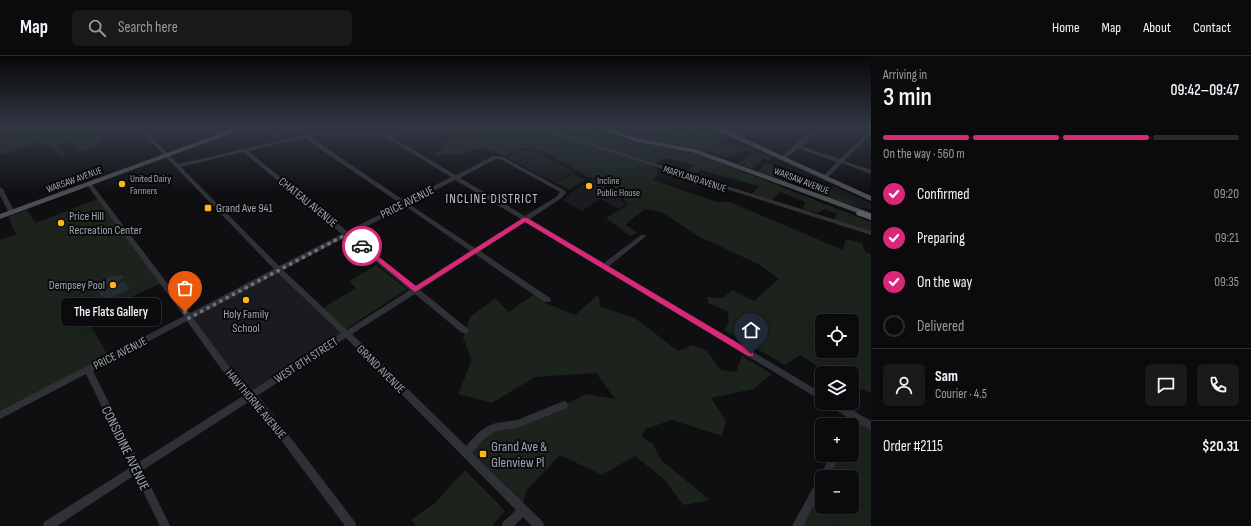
<!DOCTYPE html>
<meta charset="utf-8">
<style>
body{margin:0;font-family:"Sofia Sans Condensed",sans-serif;background:#19191b;color:#f1f3f6;height:100vh;display:flex;flex-direction:column;font-size:15px;white-space:nowrap}
*{box-sizing:border-box;margin:0}
p{font-size:13px;color:#9a9b9d}
.icon{flex:none;width:22px;height:22px;fill:none;stroke:currentColor;stroke-width:2;stroke-linecap:round;stroke-linejoin:round}
.map{position:relative;flex:1;overflow:hidden}
.sheet{display:flex;flex-direction:column;background:#0b0b0d;width:380px}
.sheet>*{flex:none}
.buttons{position:absolute;left:815px;top:258px;display:grid;gap:8px}
.buttons a{display:grid;place-items:center;width:44px;height:44px;border-radius:6px;background:#0b0b0d;box-shadow:0 4px 16px #0002,0 0 0 1px #2b2b2e;font-size:20px}
.pin{position:absolute;display:grid;place-items:center;width:34px;height:34px;color:#fff;margin:-41px -17px;border-radius:50% 50% 50% 0;rotate:-45deg;box-shadow:0 0 4px #0007}
.pin .icon{rotate:45deg}
.courier{position:absolute;display:grid;place-items:center;width:40px;height:40px;margin:-20px;border:3px solid #db2777;border-radius:50%;background:#fff;color:#222;box-shadow:0 1px 5px #0007}
.bubble{position:absolute;height:28px;border-radius:6px;background:#0b0b0d;box-shadow:0 4px 16px #0002,0 0 0 1px #2b2b2e;font-size:13px;font-weight:600;line-height:28px;text-align:center}
.summary em{font-style:normal;font-weight:600}
.summary div{display:flex;flex-direction:column-reverse}
.summary{display:flex;align-items:center;justify-content:space-between;height:68px;padding:0 12px}
h1{font-size:26px;font-weight:600;line-height:30px}
.bar{display:grid;grid-template-columns:repeat(4,1fr);gap:6px 4px;align-content:center;height:48px;padding:0 12px}
.bar i{height:5px;border-radius:3px;background:#2b2b2e}
.bar .selected{background:#db2777}
.bar p{grid-column:span 4}
.line{display:flex;align-items:center;gap:10px;padding:0 12px;border-top:1px solid #2b2b2e}
.line div{flex:1}
.round{display:grid;place-items:center;flex:none;width:42px;height:42px;border-radius:6px;background:#19191b}
ol{padding:0 12px;list-style:none}
li{display:flex;align-items:center;gap:12px;height:44px}
li p{margin-inline-start:auto}
li .icon{padding:4px;border-radius:50%;background:#db2777;color:#fff;stroke-width:4}
li:last-child{color:#9a9b9d}
li i{width:22px;height:22px;border:2px solid #2b2b2e;border-radius:50%}
header{display:flex;align-items:center;gap:24px;box-sizing:border-box;height:56px;padding:0 20px;background:#0b0b0d;border-bottom:1px solid #2b2b2e}
header strong{font-size:19px}
nav{display:flex;gap:22px;margin-inline-start:auto;font-size:14px}
.search{width:280px;height:36px;background:#19191b;display:flex;align-items:center;gap:10px;box-sizing:border-box;padding:0 14px;border-radius:6px;color:#9a9b9d;font-size:15px}
main{display:flex;flex:1;min-height:0}
.map>svg:first-child{display:block}
.built{fill:#1a1b1e}
.green{fill:#1b231c;fill-rule:evenodd}
.water{fill:#252d35}
.lines{fill:none;stroke-linecap:round;stroke-linejoin:round}
.minor{fill:#303136;fill-rule:evenodd}
.major{fill:#4b4d55;fill-rule:evenodd}
.highway{fill:#5b5e67;fill-rule:evenodd}
.route{fill:#db2777}
.done{stroke:#6c707a;stroke-width:4;stroke-dasharray:0 7.2}
.poi-dot{fill:#ffb518;stroke:#0a0a0b;stroke-width:1.5}
.labels{text-anchor:middle;stroke-width:4;stroke-linejoin:round;paint-order:stroke}
.far-poi-label{font-size:10px;fill:#9ea4b3;stroke:#0a0a0b;text-anchor:start}
.far-street-label{font-size:10px;fill:#9ea4b3;stroke:#0a0a0b}
.street-label{font-size:12px;fill:#9ea4b3;stroke:#0a0a0b}
.poi-label{font-size:12px;fill:#9ea4b3;stroke:#0a0a0b;text-anchor:start}
.neighbourhood-label{font-size:13px;letter-spacing:1px;fill:#c0c3cf;stroke:#0a0a0b}
.near-poi-label{font-size:14px;fill:#9ea4b3;stroke:#0a0a0b;text-anchor:start}
.near-street-label{font-size:14px;fill:#9ea4b3;stroke:#0a0a0b}
</style>
<header>
<strong>Map</strong>
<div class="search"><svg class="icon" aria-label="search" viewBox="0 0 24 24"><circle cx="10" cy="10" r="6"/><path d="M15 15l6 6"/></svg>Search here</div>
<nav><a>Home</a><a>Map</a><a>About</a><a>Contact</a></nav>
</header>
<main>
<div class="map">
<svg width="871" height="470" viewBox="0 0 871 470">
<rect width="100%" height="100%" fill="#0f0f11"/>
<path class="built" d="M738,86L772,102L768,105L745,94L730,91Z
M530,93L575,115L555,127L506,101L519,94Z
M593,123L602,127L627,148L619,153L600,143L582,155L563,144L572,136Z
M834,130L871,147V154L853,150L858,148L828,133Z
M279,214L347,278L249,340L189,261Z"/>
<path class="green" d="M10,71H99L103,85L95,92L78,96L70,85L58,89L65,98L61,100L49,88L41,89L38,87L0,99V84L16,79L19,75H11Z
M301,71H319L315,74L279,84L271,79L274,74Z
M509,71H588L632,86L680,93L700,99L871,166V175L833,164L837,158L824,153L818,157L803,153L805,146L780,136L772,145L751,139L759,130L701,114L693,120L685,117L694,109L665,102L654,108L653,110L658,117L653,124L717,146H730L843,194L846,183L862,187L865,196L871,198V337L852,330V317H828L800,299L785,309L724,274L729,265L727,255L708,247L707,241L723,242L732,234L754,245L779,223L758,208L700,181L661,156L645,153L628,166L626,169L638,177L630,180L606,162L628,149L615,132L603,124L588,121L539,94L529,92H520L505,100L484,91L458,99L446,98L434,101L433,99L442,92L444,86L482,80L489,77V73L500,72L501,78L509,81L516,75ZM822,265H852V295H822Z
M633,71H650L642,76L655,81L669,72L693,79L699,76L700,73L711,76L713,81L718,83L719,87L745,94L727,102L700,93L642,83L623,77Z
M752,98L763,103L752,113L738,107Z
M766,107L828,133L859,148L853,150L818,139L821,134C807,128 792,122 777,118L773,121L758,115Z
M573,118L585,124L569,134L556,127Z
M100,142L163,226L87,262L109,302L0,359V184L16,178L8,161L27,154L35,167Z
M376,209L407,233L346,273L323,252L356,232L349,225Z
M533,239L543,246L575,259L598,239L601,251L635,262L678,295L693,289L707,295L721,314L736,316L742,300L772,318L753,333L711,342L726,365L722,380L672,364L645,373L642,381L653,388L662,405L710,444L683,449L664,423L635,400L602,419L560,399L526,435L522,454L466,397L480,381L557,353L586,338L615,343L596,317L535,321L492,347L458,338L472,304L463,282L470,261L495,242L509,256Z
M858,362L871,370V470H797L822,423V451H852V421H823L836,399H852V373Z
M465,414L505,455L492,470H416L411,464L435,447Z"/>
<path class="water" d="M118,219L125,220L118,226V228L124,225L129,233L104,245L97,233L105,230L107,233L109,232L106,227L102,226L109,221Z"/>
<g class="lines">
<path class="minor" d="M137,71H142L178,108L305,79C332,76 358,78 385,76C420,75 454,71 489,71L388,79L456,119L493,100L503,101L566,135V137L560,143L530,163L604,207L641,179H645L646,180L645,181L609,210L822,337V345L525,166L480,195L550,242L551,244L550,246H544L475,198L420,234L468,273L469,275L468,277H462L415,238L352,278L466,390L477,378L486,371L496,367L517,364L564,345L567,346L568,349L567,352L517,372L497,375L492,377L483,384L472,397L543,466L544,470H532L523,461L514,470H502L503,466L516,454L346,282L257,340L261,343L355,466L356,470H345L255,349L250,345L143,414L170,470H160L135,419L57,470H43L44,466L131,411L86,318L0,363V355L184,260L87,129V127H91L190,257L274,213ZM325,79H382L451,121L405,145L310,81ZM304,82L401,148L347,175L248,95ZM243,96L342,178L279,210L181,111ZM496,103H500L560,136L556,141L525,160L460,122ZM455,124L521,163L475,192L409,148ZM405,150L470,195L415,230L351,179ZM346,181L410,234L347,274L283,214ZM278,217L341,277L250,336L245,332L193,262ZM187,265L239,338L243,340L139,406L93,315Z
M209,71H214L223,80L219,81Z
M357,71H373L348,75L346,74Z
M516,71H531L549,74L871,175V179L546,76Z
M750,71H756L740,84H736V82Z
M816,71H821L801,90L840,103L871,74V78L844,105L871,114V118L842,107L826,123H822V121L837,106L798,92L784,104H780V102Z
M0,131L3,133L15,157L14,158H10L9,157L0,139Z
M828,347H840L871,365V374L859,368L855,376L852,377V369H849L852,364L829,350Z
M831,399H841L828,421H822V433L803,470H792Z"/>
<path class="major" d="M238,71H248L0,163V158Z
M596,71H606L636,82L695,93L871,157V162L692,96L633,85Z
M710,71H719L871,140V145Z"/>
<path class="highway" d="M860,154L871,158V164L857,159L856,157Z"/>
</g>
<linearGradient id="sky" x2="0" y2="1"><stop stop-color="#080809"/><stop offset="0.52" stop-color="#313743"/><stop offset="1" stop-color="#313743" stop-opacity="0"/></linearGradient>
<rect width="871" height="137" fill="url(#sky)"/>
<path class="route" d="M523,162H527L753,296V300H748L525,166L415,236L359,190L364,189L416,230Z"/>
<g class="lines">
<path class="done" d="M185,256L189,262L347,178L362,190"/>
</g>
<g class="poi-dot">
<circle cx="122" cy="128" r="4"/>
<circle cx="589" cy="130" r="4"/>
<rect x="204" y="148" width="8" height="8" rx="2"/>
<circle cx="61" cy="167" r="4"/>
<circle cx="113" cy="229" r="4"/>
<circle cx="246" cy="244" r="4"/>
<rect x="479" y="394" width="8" height="8" rx="2"/>
</g>
<g class="labels">
<g class="far-poi-label">
<text x="130" y="126">United Dairy<tspan x="130" dy="12">Farmers</tspan></text>
<text x="597" y="128">Incline<tspan x="597" dy="12">Public House</tspan></text>
</g>
<g class="far-street-label">
<text transform="translate(695 122) rotate(18)" y="4">MARYLAND AVENUE</text>
<text transform="translate(74 123) rotate(-20)" y="4">WARSAW AVENUE</text>
<text transform="translate(802 124) rotate(21)" y="4">WARSAW AVENUE</text>
</g>
<g class="street-label">
<text transform="translate(308 146) rotate(39)" y="4">CHATEAU AVENUE</text>
<text transform="translate(407 146) rotate(-27)" y="4">PRICE AVENUE</text>
<text transform="translate(120 297) rotate(-27)" y="4">PRICE AVENUE</text>
<text transform="translate(306 304) rotate(-33)" y="4">WEST 8TH STREET</text>
<text transform="translate(381 313) rotate(45)" y="4">GRAND AVENUE</text>
<text transform="translate(256 348) rotate(50)" y="4">HAWTHORNE AVENUE</text>
</g>
<g class="poi-label">
<text x="216" y="156">Grand Ave 941</text>
<text x="69" y="164">Price Hill<tspan x="69" dy="14">Recreation Center</tspan></text>
<text x="105" y="233" text-anchor="end">Dempsey Pool</text>
<text x="246" y="262" text-anchor="middle">Holy Family<tspan x="246" dy="14">School</tspan></text>
</g>
<g class="neighbourhood-label">
<text x="492" y="147">INCLINE DISTRICT</text>
</g>
<g class="near-poi-label">
<text x="491" y="395">Grand Ave &amp;<tspan x="491" dy="16">Glenview Pl</tspan></text>
</g>
<g class="near-street-label">
<text transform="translate(126 392) rotate(64)" y="5">CONSIDINE AVENUE</text>
</g>
</g>
</svg>
<div class="buttons">
<a><svg class="icon" aria-label="locate" viewBox="0 0 24 24"><circle cx="12" cy="12" r="6"/><path d="M12 2v4M12 18v4M2 12h4M18 12h4"/></svg></a>
<a><svg class="icon" aria-label="layers" viewBox="0 0 24 24"><path d="M12 4l9 5-9 5-9-5zM3 14l9 5 9-5"/></svg></a>
<a>+</a>
<a>−</a>
</div>
<div class="pin" style="left:185px;top:256px;background:#ea580c"><svg class="icon" aria-label="bag" viewBox="0 0 24 24"><path d="M5 8h14l-1 12H6zM9 8a3 3 0 0 1 6 0"/></svg></div>
<div class="pin" style="left:751px;top:298px;background:#1f2937"><svg class="icon" aria-label="home" viewBox="0 0 24 24"><path d="M3 11l9-7 9 7M6 9v11h12V9"/></svg></div>
<div class="courier" style="left:362px;top:190px"><svg class="icon" aria-label="car" viewBox="0 0 24 24"><path d="M5 17H2v-5l4-1 3-4h7l3 4 3 1v5h-3M9 17h6M6 11h13"/><circle cx="7" cy="17" r="2"/><circle cx="17" cy="17" r="2"/></svg></div>
<div class="bubble" style="left:61px;top:242px;width:100px">The Flats Gallery</div>
</div>
<section class="sheet">
<div class="summary"><div><h1>3 min</h1><p>Arriving in</p></div><em>09:42–09:47</em></div>
<div class="bar"><i class="selected"></i><i class="selected"></i><i class="selected"></i><i></i><p>On the way · 560 m</p></div>
<ol>
<li><svg class="icon" aria-label="check" viewBox="0 0 24 24"><path d="M5 12l5 5 9-10"/></svg>Confirmed<p>09:20</p></li>
<li><svg class="icon" aria-label="check" viewBox="0 0 24 24"><path d="M5 12l5 5 9-10"/></svg>Preparing<p>09:21</p></li>
<li><svg class="icon" aria-label="check" viewBox="0 0 24 24"><path d="M5 12l5 5 9-10"/></svg>On the way<p>09:35</p></li>
<li><i></i>Delivered</li>
</ol>
<div class="line" style="height:72px"><a class="round"><svg class="icon" aria-label="person" viewBox="0 0 24 24"><circle cx="12" cy="8" r="4"/><path d="M4 21q1-7 8-7t8 7"/></svg></a><div><b>Sam</b><p>Courier · 4.5</p></div><a class="round"><svg class="icon" aria-label="chat" viewBox="0 0 24 24"><path d="M4 5h16v11H9l-5 4z"/></svg></a><a class="round"><svg class="icon" aria-label="phone" viewBox="0 0 24 24"><path d="M5 4h4l2 5-3 2q2 4 5 5l2-3 5 2v4C11 20 4 13 5 4z"/></svg></a></div>
<div class="line" style="height:52px"><div>Order #2115</div><b>$20.31</b></div>
</section>
</main>
